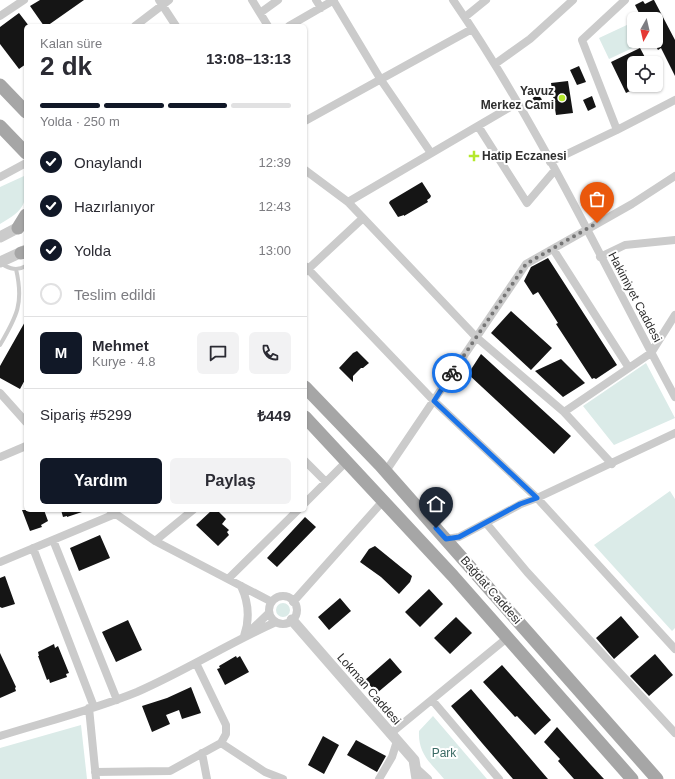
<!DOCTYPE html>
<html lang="tr">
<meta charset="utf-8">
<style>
body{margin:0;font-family:Arial,sans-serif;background:#f2f2f3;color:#2b2b33;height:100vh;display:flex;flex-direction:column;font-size:15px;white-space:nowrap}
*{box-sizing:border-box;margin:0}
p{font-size:13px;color:#7c7c81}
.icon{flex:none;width:22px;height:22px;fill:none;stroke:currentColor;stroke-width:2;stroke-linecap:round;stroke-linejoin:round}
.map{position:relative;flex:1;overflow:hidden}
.side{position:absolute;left:24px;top:24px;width:283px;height:488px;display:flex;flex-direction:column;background:#fff;border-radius:6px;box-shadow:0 1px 3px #0004}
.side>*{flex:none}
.needle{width:26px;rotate:188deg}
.tools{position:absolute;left:627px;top:12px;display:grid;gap:8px}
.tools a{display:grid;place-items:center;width:36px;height:36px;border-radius:6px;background:#fff;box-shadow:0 1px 3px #0004;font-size:20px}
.pin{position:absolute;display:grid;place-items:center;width:34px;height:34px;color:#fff;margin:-41px -17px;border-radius:50% 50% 50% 0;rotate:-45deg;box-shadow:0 0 4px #0007}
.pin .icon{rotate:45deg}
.courier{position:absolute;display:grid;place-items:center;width:40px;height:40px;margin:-20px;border:3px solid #1a73e8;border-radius:50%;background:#fff;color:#222;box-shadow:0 1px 5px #0007}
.headline em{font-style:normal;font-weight:600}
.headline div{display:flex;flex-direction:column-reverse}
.headline{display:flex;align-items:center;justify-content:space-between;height:68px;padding:0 16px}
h1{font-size:26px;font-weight:600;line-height:30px}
.bar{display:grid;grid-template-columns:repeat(4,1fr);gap:6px 4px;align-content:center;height:48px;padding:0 16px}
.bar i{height:5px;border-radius:3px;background:#e1e1e2}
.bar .current{background:#111827}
.bar p{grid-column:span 4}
.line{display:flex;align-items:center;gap:10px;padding:0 16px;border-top:1px solid #e1e1e2}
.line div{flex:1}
.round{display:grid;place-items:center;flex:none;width:42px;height:42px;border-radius:6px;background:#f2f2f3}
ol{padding:0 16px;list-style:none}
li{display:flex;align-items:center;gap:12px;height:44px}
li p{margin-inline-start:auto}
li .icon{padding:4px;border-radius:50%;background:#111827;color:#fff;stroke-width:4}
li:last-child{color:#7c7c81}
li i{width:22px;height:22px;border:2px solid #e1e1e2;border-radius:50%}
.button{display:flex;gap:8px;margin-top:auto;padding:8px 16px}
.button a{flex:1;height:46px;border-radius:6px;background:#111827;color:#fff;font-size:16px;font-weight:600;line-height:46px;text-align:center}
.button a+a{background:#f2f2f3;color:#2b2b33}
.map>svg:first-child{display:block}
.green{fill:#dbebe8}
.building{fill:#151515}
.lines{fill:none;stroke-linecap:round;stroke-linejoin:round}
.service{stroke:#cbcbcb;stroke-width:4}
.minor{stroke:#cbcbcb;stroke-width:8}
.tertiary{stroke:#cbcbcb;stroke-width:11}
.primary{stroke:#a6a6a6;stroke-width:13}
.done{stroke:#777;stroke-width:4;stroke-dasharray:0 7.2}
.route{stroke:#1a73e8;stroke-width:5}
.poi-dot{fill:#b4e82d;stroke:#fff;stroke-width:1.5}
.labels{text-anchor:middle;stroke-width:4;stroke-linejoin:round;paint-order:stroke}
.poi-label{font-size:12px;font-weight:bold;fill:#2e2e2e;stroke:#fff;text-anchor:end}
.street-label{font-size:12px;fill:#2e2e2e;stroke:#fff}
.park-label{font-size:12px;fill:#3a6a64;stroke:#fff}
</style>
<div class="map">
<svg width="675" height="779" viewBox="0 0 675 779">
<rect width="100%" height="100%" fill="#fff"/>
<path class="green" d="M629,24L634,35V41H637L639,45L609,59L599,38Z
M24,176H26C26,205 26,209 0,224V187Z
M646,363L675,418L614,445L583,406Z
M670,491L675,499V628L672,631L594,545Z
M276 610a7 7 0 1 1 14 0a7 7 0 1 1-14 0Z
M433,716L487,779H444C430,762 418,754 419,731Z
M81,725L87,779H0V748Z"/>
<path class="building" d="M40,0H84L47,26H44L30,6Z
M653,0H654L675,40V76L661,48L658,50L653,41H656V19H642L635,5L643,1L645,4Z
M19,13L29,26H26V64L19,69L0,44V27Z
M640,48L648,63H634V89L626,93L611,62Z
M579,66L586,82L577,85L570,70Z
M568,81L573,113L556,115L551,83Z
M532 101a5 5 0 1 1 10 0a5 5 0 1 1-10 0Z
M592,96L596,107L588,111L583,100Z
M422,182L431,196L430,198L427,200L428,202L404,216V215L398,217L389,203L390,201Z
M548,258L617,365L596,379L594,378L592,379L556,324L558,323L538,292L533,295L524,281L531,267Z
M511,311L552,348L531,370L491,333Z
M26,320V378L20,389L0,378V366Z
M357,351L369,363L363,368H361L353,376V382L339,368L353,353Z
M481,354L571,436L554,454L468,374Z
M561,359L585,383L563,397L535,371Z
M22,510H44L48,521L41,525L42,527L30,531Z
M61,510H85V511L67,517V516L63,517Z
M212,510H217L226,519L222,524L229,530L227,532L229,535L218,546L196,525Z
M305,517L316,527L277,567L267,558Z
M100,535L110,558L79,571L70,548Z
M375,546L412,576L410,582L399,594L381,577L360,562L369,549Z
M5,576L15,604L2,608L0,607V578Z
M429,589L443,604L420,627L405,612Z
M340,598L351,611L329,630L318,617Z
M621,616L639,637L614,659L596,638Z
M456,617L472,633L450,654L434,638Z
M128,620L142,650L116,662L102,632Z
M54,644L55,648L58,646L69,673L66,674L67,677L50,683L49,679L47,680L38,656H39L38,652Z
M0,653L16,687L15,688L16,691L0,698Z
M655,654L673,675L649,696L630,676Z
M236,656L237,658L240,656L249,672L225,685L217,669L220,668L219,666Z
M390,658L402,672L377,693L365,680Z
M502,665L551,720L535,735L517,716L515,717L483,682Z
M191,687L201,713L182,719L179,710L166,715L170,724L152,732L142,706L167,698Z
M471,689L506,730L548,779H513L482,743L451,706Z
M557,727L591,765L604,779H574L558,761L560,759L544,742Z
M323,736L339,745L324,774L308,765Z
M356,740L386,756L377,772L347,755Z"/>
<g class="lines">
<path class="service" d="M2,264C10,269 17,271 26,266
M0,345C17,316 24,303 16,269"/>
<path class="minor" d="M159,0L176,26
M252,0L268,26
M316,0L321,8
M333,0L381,80L431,153
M453,0C539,125 603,264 675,397
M260,13L278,0
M0,16L24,0
M465,17L486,0
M135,26L169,0
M289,26L334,0
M495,64L530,39L573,0
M305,121L472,29
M478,126L527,203L555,170
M617,130L582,40L625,0
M550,162L617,130L675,100
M305,170L348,202L476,337L564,412L612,464
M0,177L26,163
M348,202L517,103
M553,249L629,368
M600,257L625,245L675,240
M305,266L434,401L537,498L675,433
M305,272L363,218
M0,393L26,422
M564,412L651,353L675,315
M0,457L26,446
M305,461L326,482
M386,471L526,264L632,204L675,176
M305,503L346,462
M110,510L155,541L272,602
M486,523L527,572L675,733
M446,539L459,537L521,504L537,498L675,649
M53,540L117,700
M155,541L193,510
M33,548L94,707
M0,562L115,514
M228,579L298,510
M241,586C249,603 250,619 244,636
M269 610a14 14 0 1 1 28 0a14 14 0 1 1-28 0Z
M293,602L383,501
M249,632L269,613
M432,700L499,779
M89,708L96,779
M390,734L507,638
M0,736C45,722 93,710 137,692C185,671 229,643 276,622
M221,743L265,772L283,779
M202,753L207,779
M416,768L428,779
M95,772L170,771L221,743L226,734V725L196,663
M379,779L392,757L397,741"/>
<path class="tertiary" d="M0,237L25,224
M0,262L26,250
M292,620L414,760L417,779"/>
<path class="primary" d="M0,85L26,112
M0,126L26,153
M18,228L26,215
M21,253L26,252
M305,387L380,465L657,779
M305,417L453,576L632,779"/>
</g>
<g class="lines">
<path class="done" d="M452,373L526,264L597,223"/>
<path class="route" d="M436,528L446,539L459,537L520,504L537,498L434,401L452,373"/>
</g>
<g class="poi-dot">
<circle cx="562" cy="98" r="4"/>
<path d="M472 150h4v4h4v4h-4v4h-4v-4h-4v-4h4z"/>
</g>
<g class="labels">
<g class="poi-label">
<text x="554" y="95">Yavuz<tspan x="554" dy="14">Merkez Cami</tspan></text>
<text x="482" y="160" text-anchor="start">Hatip Eczanesi</text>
</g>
<g class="street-label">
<text transform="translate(635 297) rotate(62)" y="4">Hakimiyet Caddesi</text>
<text transform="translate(491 590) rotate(49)" y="4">Bağdat Caddesi</text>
<text transform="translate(369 689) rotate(49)" y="4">Lokman Caddesi</text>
</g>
<g class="park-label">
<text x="444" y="757">Park</text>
</g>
</g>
</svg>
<div class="tools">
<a><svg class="needle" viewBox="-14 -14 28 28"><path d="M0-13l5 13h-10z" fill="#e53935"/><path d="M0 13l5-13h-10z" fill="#7c7c81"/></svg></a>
<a><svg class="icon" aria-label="locate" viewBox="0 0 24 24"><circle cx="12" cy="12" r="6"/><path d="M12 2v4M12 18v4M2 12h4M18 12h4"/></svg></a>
</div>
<div class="pin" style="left:597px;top:223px;background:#ea580c"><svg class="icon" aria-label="bag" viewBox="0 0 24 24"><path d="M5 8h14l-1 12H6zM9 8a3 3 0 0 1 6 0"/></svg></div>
<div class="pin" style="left:436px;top:528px;background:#1f2937"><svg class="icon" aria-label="home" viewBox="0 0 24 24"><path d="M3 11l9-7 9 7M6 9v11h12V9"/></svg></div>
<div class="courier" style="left:452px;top:373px"><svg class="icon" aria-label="bike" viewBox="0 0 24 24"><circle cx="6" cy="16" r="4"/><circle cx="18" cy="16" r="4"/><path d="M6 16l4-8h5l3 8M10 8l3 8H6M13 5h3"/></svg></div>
<section class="side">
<div class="headline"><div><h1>2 dk</h1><p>Kalan süre</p></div><em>13:08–13:13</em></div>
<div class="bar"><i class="current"></i><i class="current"></i><i class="current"></i><i></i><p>Yolda · 250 m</p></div>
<ol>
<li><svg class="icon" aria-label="check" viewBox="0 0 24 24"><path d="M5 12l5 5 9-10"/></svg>Onaylandı<p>12:39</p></li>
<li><svg class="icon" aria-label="check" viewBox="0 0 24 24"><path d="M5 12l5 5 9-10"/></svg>Hazırlanıyor<p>12:43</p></li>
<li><svg class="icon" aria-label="check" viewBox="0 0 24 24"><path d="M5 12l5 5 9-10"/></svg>Yolda<p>13:00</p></li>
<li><i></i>Teslim edildi</li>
</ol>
<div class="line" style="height:72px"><b class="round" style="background:#111827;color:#fff">M</b><div><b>Mehmet</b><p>Kurye · 4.8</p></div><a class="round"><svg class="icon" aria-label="chat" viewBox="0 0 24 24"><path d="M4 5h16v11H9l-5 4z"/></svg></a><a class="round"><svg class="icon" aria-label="phone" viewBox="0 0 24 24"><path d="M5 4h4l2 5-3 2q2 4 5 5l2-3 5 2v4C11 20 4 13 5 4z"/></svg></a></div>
<div class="line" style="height:52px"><div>Sipariş #5299</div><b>₺449</b></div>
<div class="button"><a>Yardım</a><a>Paylaş</a></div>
</section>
</div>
